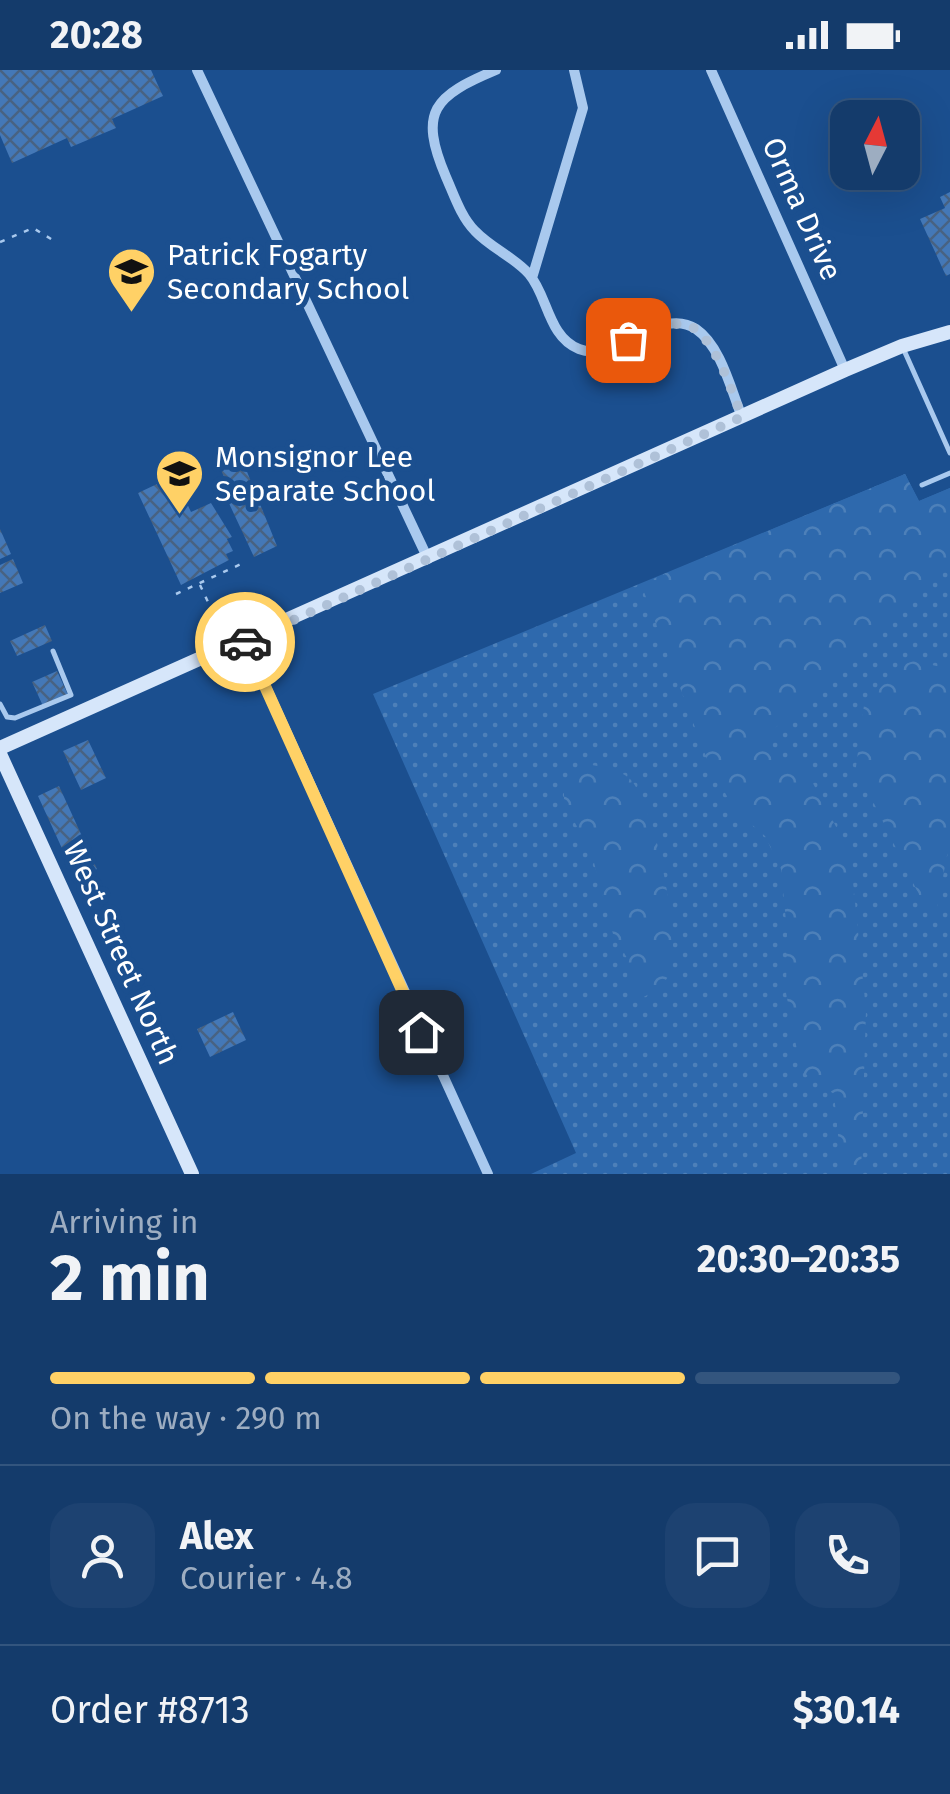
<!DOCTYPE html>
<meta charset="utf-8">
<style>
body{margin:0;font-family:"Fira Sans",sans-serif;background:#1d4271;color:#f1f3f6;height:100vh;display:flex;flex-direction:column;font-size:38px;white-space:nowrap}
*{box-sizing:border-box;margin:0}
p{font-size:32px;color:#9dadc1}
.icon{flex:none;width:55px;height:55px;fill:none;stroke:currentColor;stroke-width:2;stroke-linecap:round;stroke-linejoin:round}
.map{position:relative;height:1104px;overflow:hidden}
.drawer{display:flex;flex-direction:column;background:#143b6b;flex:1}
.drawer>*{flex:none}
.needle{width:65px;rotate:6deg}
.tools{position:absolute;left:830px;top:30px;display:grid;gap:20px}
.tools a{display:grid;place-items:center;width:90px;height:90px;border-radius:20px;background:#143b6b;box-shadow:0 10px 40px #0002,0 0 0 2px #33557e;font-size:50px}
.pin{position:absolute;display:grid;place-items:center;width:85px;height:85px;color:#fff;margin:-42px;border-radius:20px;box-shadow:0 5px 15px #0006}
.courier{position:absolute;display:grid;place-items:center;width:100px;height:100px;margin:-50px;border:8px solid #ffd166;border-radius:50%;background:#fff;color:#222;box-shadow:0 2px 12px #0007}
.head em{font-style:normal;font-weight:700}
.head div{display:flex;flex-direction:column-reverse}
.head{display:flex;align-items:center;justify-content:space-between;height:170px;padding:0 50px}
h1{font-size:65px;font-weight:700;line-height:75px}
.bar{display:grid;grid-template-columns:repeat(4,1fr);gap:15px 10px;align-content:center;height:120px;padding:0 50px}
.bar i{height:12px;border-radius:8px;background:#33557e}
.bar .active{background:#ffd166}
.bar p{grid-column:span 4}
.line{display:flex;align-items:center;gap:25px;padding:0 50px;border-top:2px solid #33557e}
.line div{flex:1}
.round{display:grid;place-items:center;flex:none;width:105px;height:105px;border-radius:30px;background:#1d4271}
.status{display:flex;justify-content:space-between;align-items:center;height:70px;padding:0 50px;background:#143b6b;direction:ltr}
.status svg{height:28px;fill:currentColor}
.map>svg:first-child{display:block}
.grass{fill:url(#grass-dots)}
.forest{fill:url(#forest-crowns)}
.building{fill:url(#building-cross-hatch)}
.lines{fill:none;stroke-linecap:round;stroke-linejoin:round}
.path{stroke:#a9c9ee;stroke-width:2.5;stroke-dasharray:5 8;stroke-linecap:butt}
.lane{stroke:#a9c9ee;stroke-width:5}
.street{stroke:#a9c9ee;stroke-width:10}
.secondary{stroke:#d6e6fa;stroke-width:14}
.done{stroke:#afc1d8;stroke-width:10;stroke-dasharray:0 18}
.route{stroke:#ffd166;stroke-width:12}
.labels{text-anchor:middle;stroke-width:10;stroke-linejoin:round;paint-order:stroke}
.street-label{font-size:30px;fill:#fff;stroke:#1b4f8f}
.poi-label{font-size:30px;fill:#fff;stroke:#1b4f8f;text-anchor:start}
</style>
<div class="status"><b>20:28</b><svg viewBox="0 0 49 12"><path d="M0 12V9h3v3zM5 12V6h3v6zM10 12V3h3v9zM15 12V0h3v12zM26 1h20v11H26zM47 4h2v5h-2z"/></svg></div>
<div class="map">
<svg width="950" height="1104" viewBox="0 0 950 1104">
<defs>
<pattern id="grass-dots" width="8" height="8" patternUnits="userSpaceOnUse" patternTransform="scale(2.5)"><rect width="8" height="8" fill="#2e69ad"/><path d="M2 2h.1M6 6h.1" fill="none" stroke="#4d80b9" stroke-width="1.8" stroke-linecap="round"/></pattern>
<pattern id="forest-crowns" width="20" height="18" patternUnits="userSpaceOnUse" patternTransform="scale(2.5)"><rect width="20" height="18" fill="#2e69ad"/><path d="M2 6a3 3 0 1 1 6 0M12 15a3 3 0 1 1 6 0" fill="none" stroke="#4d80b9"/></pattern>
<pattern id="building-cross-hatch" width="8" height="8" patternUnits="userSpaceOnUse" patternTransform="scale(2.5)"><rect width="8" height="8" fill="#4478b7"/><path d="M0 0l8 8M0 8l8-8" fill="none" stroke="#486282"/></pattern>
</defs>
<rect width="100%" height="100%" fill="#1b4f8f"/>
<path class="grass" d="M905,404L919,431L950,418V1104H531L576,1083L373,624Z"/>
<path class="forest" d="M905,404L919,431L950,418V494L768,665L771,679L781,689L799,687L850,783L866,940L861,1104H842L834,1024L801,1001L786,923L787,862L781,799L765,766L734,739L708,692L641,514Z
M914,591L950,599V770L937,838L926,839L856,697L864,635L902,595Z
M586,694C601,697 618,698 630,709C654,732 683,873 670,903C664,916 654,921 642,928L628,917L627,888L613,864L592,785L564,732V717L573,702Z"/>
<path class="building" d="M0,0H151L163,26L112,49L116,58L71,77L67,68L12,93L0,65Z
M950,122V204L946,206L920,149L945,138L940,127Z
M235,372L277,476L254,487L227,429L233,426L213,383Z
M174,406L191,442L211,433L232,467L227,469L233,481L226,484L229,490L181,515L138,423Z
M0,459L11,484L0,489Z
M13,489L23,513L0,523V495Z
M45,555L52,571L17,586L10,571Z
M57,601L68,625L43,636L32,612Z
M88,670L106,708L81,720L63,681Z
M59,716L97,799L76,809L38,726Z
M233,942L246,970L210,987L197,959Z"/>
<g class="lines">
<path class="path" d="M0,172L33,158L56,172
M200,515L224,566
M176,524L241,494"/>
<path class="lane" d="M903,278L950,383
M922,415L950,403
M0,634L7,647L15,648L71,625L53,581"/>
<path class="street" d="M197,0L428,489
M496,0C434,26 418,41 446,107C454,125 461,147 475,161C491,178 514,187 529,204C548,226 548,267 579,279C616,293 660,235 696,259C721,276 731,320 742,347
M711,0L845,300
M532,208L583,38L574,0
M245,571L488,1104"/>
<path class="secondary" d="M0,678L845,300L902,276L950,262
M0,684L192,1104"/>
</g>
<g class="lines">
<path class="done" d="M245,572L742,347C732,323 712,256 682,254C664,253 644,264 628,270"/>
<path class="route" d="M245,572L421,962"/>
</g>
<defs>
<symbol id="school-pin" viewBox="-11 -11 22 30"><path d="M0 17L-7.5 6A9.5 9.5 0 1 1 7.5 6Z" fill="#ffd166" stroke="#1b4f8f"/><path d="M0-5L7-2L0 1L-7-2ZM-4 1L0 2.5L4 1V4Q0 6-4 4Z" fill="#111"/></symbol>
</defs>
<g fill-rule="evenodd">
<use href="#school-pin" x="104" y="174" width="55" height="75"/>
<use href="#school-pin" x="152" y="376" width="55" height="75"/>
</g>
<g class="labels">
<g class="street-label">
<text transform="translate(802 139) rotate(66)" y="10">Orma Drive</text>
<text transform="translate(121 883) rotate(66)" y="10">West Street North</text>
</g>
<g class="poi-label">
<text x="167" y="195">Patrick Fogarty<tspan x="167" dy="34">Secondary School</tspan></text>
<text x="215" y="397">Monsignor Lee<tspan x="215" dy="34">Separate School</tspan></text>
</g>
</g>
</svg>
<div class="tools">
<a><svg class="needle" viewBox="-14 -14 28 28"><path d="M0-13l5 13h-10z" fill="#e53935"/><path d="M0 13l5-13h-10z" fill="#9dadc1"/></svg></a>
</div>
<div class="pin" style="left:628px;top:270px;background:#ea580c"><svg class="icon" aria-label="bag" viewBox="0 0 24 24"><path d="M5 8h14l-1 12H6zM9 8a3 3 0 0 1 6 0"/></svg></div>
<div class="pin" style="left:421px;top:962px;background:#1f2937"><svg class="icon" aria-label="home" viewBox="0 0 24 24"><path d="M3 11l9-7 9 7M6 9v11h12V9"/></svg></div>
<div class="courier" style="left:245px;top:572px"><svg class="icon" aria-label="car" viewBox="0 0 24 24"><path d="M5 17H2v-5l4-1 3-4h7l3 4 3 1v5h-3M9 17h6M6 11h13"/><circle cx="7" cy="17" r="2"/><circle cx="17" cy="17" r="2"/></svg></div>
</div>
<section class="drawer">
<div class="head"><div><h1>2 min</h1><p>Arriving in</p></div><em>20:30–20:35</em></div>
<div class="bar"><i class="active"></i><i class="active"></i><i class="active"></i><i></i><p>On the way · 290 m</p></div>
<div class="line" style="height:180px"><a class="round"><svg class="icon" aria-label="person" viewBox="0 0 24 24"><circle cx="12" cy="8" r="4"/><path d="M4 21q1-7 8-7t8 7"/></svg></a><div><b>Alex</b><p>Courier · 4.8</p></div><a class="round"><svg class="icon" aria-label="chat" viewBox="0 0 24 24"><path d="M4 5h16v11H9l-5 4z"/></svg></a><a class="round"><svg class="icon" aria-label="phone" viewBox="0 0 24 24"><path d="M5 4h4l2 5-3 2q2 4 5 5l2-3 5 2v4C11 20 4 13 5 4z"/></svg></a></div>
<div class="line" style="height:130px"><div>Order #8713</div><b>$30.14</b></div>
</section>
